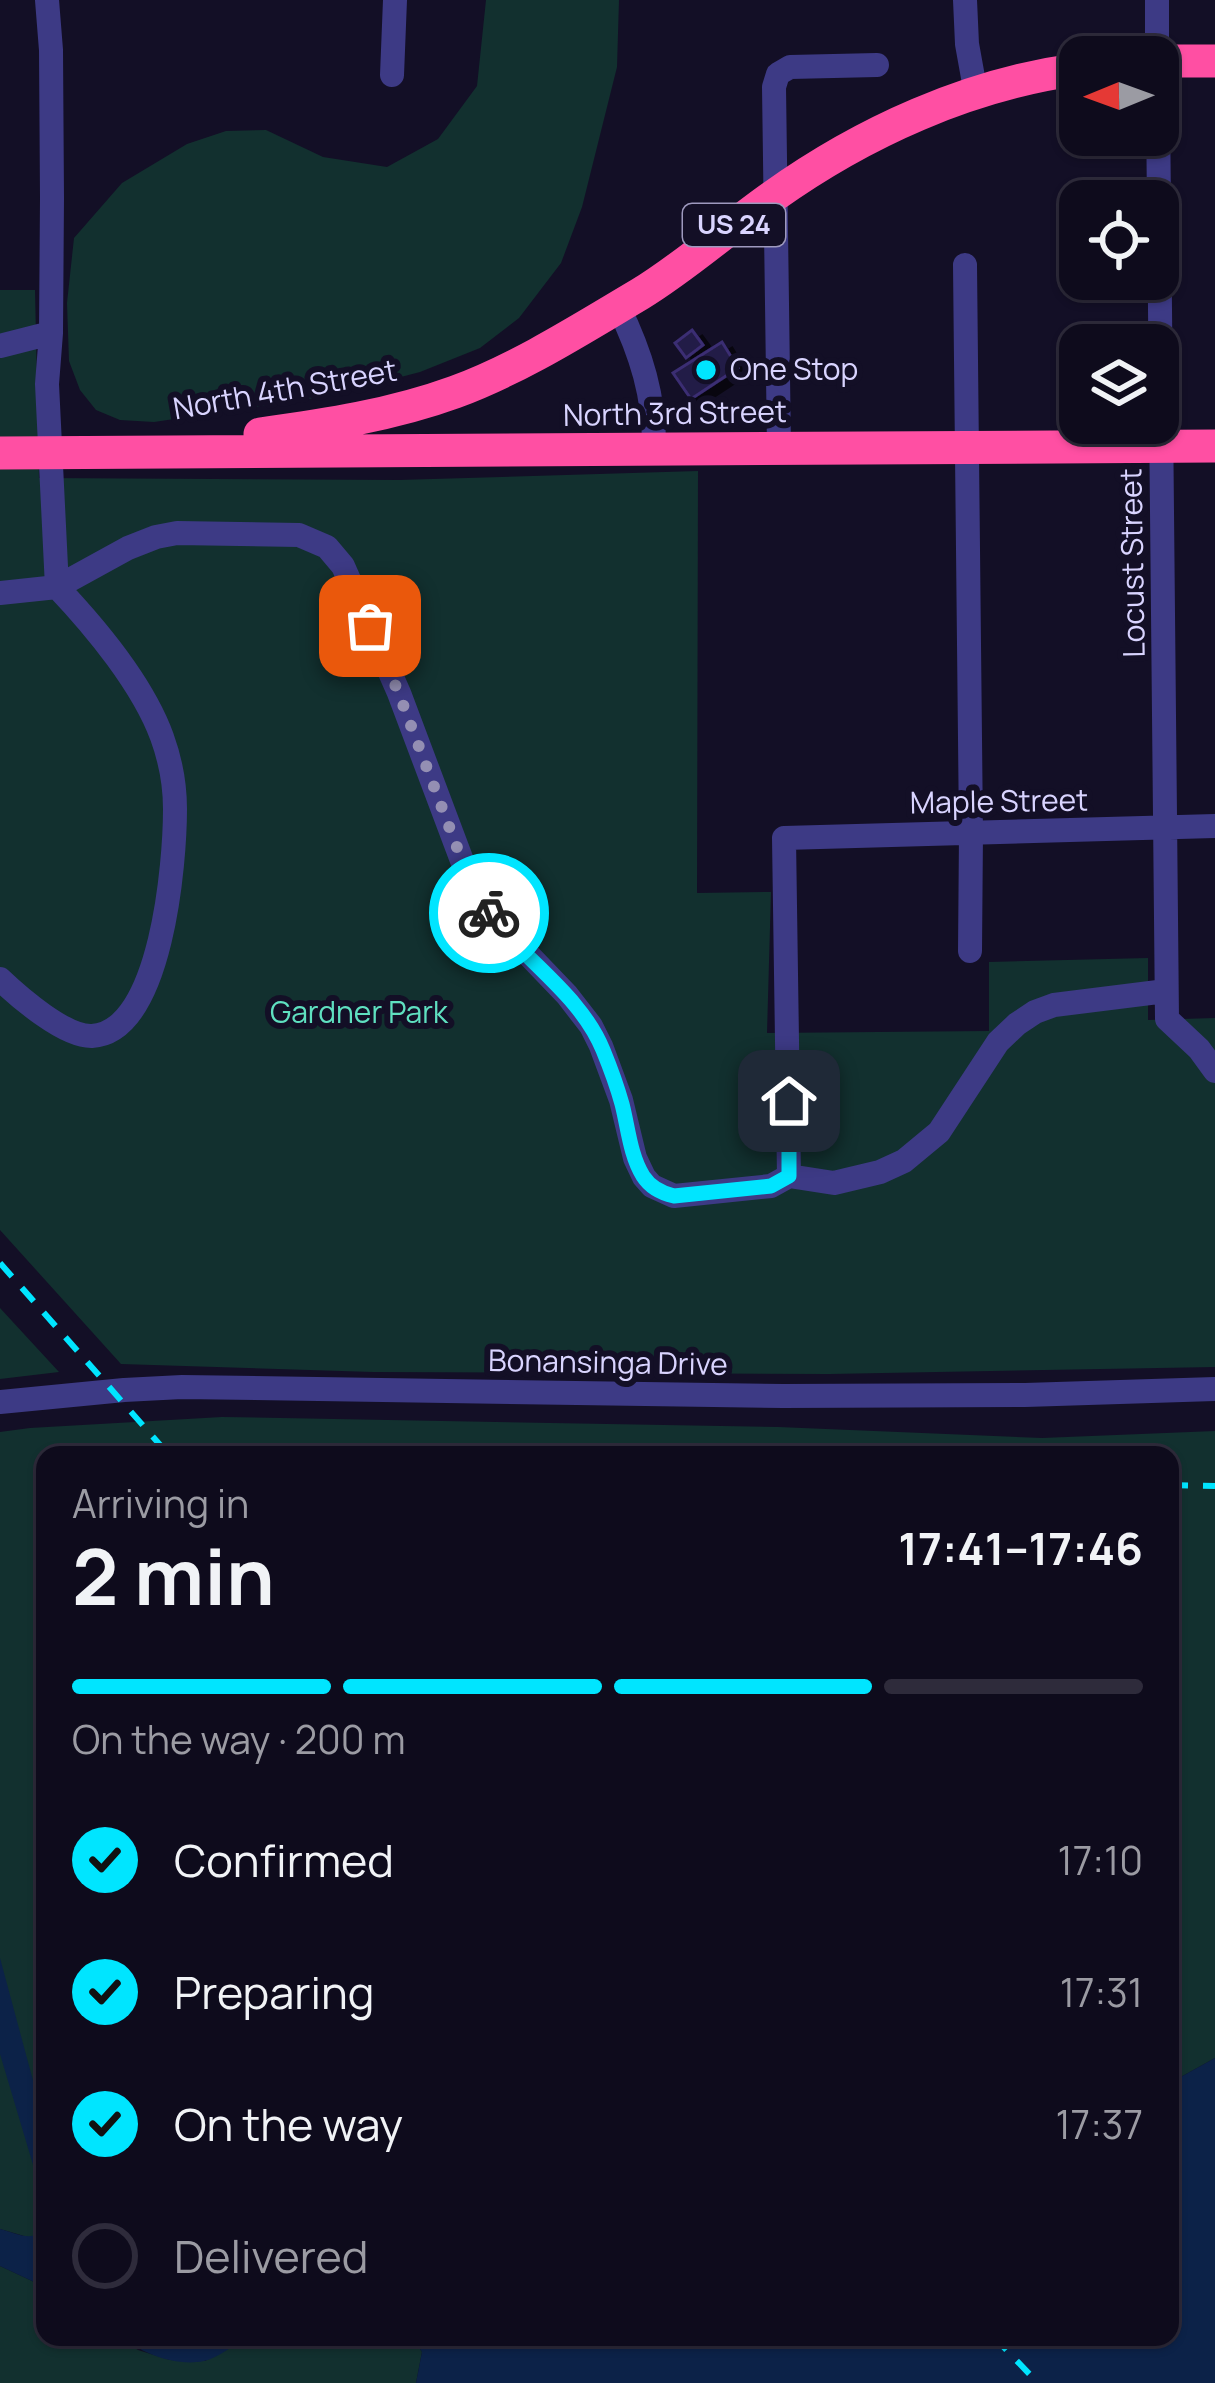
<!DOCTYPE html>
<meta charset="utf-8">
<style>
body{margin:0;font-family:Manrope,sans-serif;background:#1c1929;color:#f1f3f6;height:100vh;display:flex;flex-direction:column;font-size:45px;white-space:nowrap}
*{box-sizing:border-box;margin:0}
p{font-size:39px;color:#9b9ba3}
.icon{flex:none;width:66px;height:66px;fill:none;stroke:currentColor;stroke-width:2;stroke-linecap:round;stroke-linejoin:round}
.map{position:relative;flex:1;overflow:hidden}
.drawer{position:absolute;left:36px;top:1446px;width:1143px;height:900px;display:flex;flex-direction:column;background:#0e0b1c;border-radius:24px;box-shadow:0 3px 9px #0004,0 0 0 3px #2e2b3b}
.drawer>*{flex:none}
.needle{width:78px;rotate:269deg}
.tools{position:absolute;left:1059px;top:36px;display:grid;gap:24px}
.tools a{display:grid;place-items:center;width:120px;height:120px;border-radius:24px;background:#0e0b1c;box-shadow:0 3px 9px #0004,0 0 0 3px #2e2b3b;font-size:60px}
.pin{position:absolute;display:grid;place-items:center;width:102px;height:102px;color:#fff;margin:-51px;border-radius:24px;box-shadow:0 6px 18px #0006}
.courier{position:absolute;display:grid;place-items:center;width:120px;height:120px;margin:-60px;border:9px solid #00e5ff;border-radius:50%;background:#fff;color:#222;box-shadow:0 3px 15px #0007}
.head em{font-style:normal;font-weight:700}
.head div{display:flex;flex-direction:column-reverse}
.head{display:flex;align-items:center;justify-content:space-between;height:204px;padding:0 36px}
h1{font-size:78px;font-weight:700;line-height:90px}
.bar{display:grid;grid-template-columns:repeat(4,1fr);gap:18px 12px;align-content:center;height:144px;padding:0 36px}
.bar i{height:15px;border-radius:9px;background:#2e2b3b}
.bar .current{background:#00e5ff}
.bar p{grid-column:span 4}
ol{padding:0 36px;list-style:none}
li{display:flex;align-items:center;gap:36px;height:132px}
li p{margin-inline-start:auto}
li .icon{padding:12px;border-radius:50%;background:#00e5ff;color:#111;stroke-width:4}
li:last-child{color:#9b9ba3}
li i{width:66px;height:66px;border:6px solid #2e2b3b;border-radius:50%}
.map>svg:first-child{display:block}
.green{fill:#12302f}
.water{fill:#0c2248}
.building{fill:#241b47;stroke:#3b2d73;stroke-width:3;filter:url(#shadow)}
.lines{fill:none;stroke-linecap:round;stroke-linejoin:round}
.minor{stroke:#3d3a85;stroke-width:24}
.highway{stroke:#ff4fa3;stroke-width:33}
.rail{stroke:#00e5ff;stroke-width:6;stroke-dasharray:18 15;stroke-linecap:butt}
.done{stroke:#948fb3;stroke-width:12;stroke-dasharray:0 21.6}
.route{stroke:#00e5ff;stroke-width:15}
.poi-dot{fill:#00e5ff;stroke:#130f26;stroke-width:4.5}
.labels{text-anchor:middle;stroke-width:12;stroke-linejoin:round;paint-order:stroke}
.shield{fill:#130f26;stroke:#9e99be;stroke-width:3}
.shield-label{font-size:27px;font-weight:bold;fill:#d9d4ff}
.poi-label{font-size:30px;fill:#d9d4ff;stroke:#130f26;text-anchor:start}
.street-label{font-size:30px;fill:#d9d4ff;stroke:#130f26}
.park-label{font-size:30px;fill:#5fe0c0;stroke:#130f26}
</style>
<div class="map">
<svg width="1215" height="2383" viewBox="0 0 1215 2383">
<defs>
<filter id="shadow"><feDropShadow dx="10" dy="6" stdDeviation="0" flood-color="#0009"/></filter>
</defs>
<rect width="100%" height="100%" fill="#130f26"/>
<path class="green" d="M486,0H619L617,67L582,207L561,263L519,318L480,348L420,372L328,396L154,422L120,420L96,410L80,390L69,361L67,303L74,238L122,183L187,144L226,131L266,130L323,157L387,167L438,139L477,86Z
M0,290H35L39,478L399,480L698,471L697,893L771,892L767,1033L989,1031V962L1148,958V1020L1215,1018V1367L829,1374L373,1372L121,1364L0,1230Z
M0,1308L59,1372L0,1379Z
M222,1417L778,1427L1042,1438L1215,1431V2058L1170,2083V1455H45V2242L0,2229V1432L30,1428Z
M0,2266L45,2287V2337H120L138,2350L170,2360L205,2361L248,2337H413L422,2352L416,2383H0Z"/>
<path class="water" d="M0,1958L45,2125V2205L0,2054Z
M1215,2058V2383H416L422,2352L413,2337H1170V2083Z
M0,2229C16,2233 32,2243 45,2229V2287L0,2266Z
M120,2337H248C235,2344 218,2358 204,2361C175,2367 143,2353 120,2337Z"/>
<path class="building" d="M692,330L703,345L686,358L675,343Z
M722,342L738,368L691,399L673,373Z"/>
<g class="lines">
<path class="minor" d="M47,0L51,50L52,198L51,333L47,384L57,587L128,548L156,537L177,533L299,535L327,547L343,566L399,693L464,866L479,898L495,920L567,995L591,1026L601,1046L621,1100L635,1158L644,1177L652,1186L674,1196L771,1186L789,1176L834,1183L880,1172L904,1161L939,1132L998,1042L1017,1024L1035,1012L1054,1005L1166,991
M965,0L967,44L976,94
M1157,0V57
M392,75L395,0
M1158,106L1167,1019L1199,1049L1215,1071
M965,265L971,833L970,951
M618,306C641,353 655,397 654,450
M0,346L51,333
M779,448L774,87L778,74L790,67L877,65
M0,593L57,587C95,627 143,685 162,737C170,759 175,785 175,809C175,861 162,1032 92,1036C65,1037 20,998 0,979
M789,1176L784,838L1215,826
M0,1402L124,1390L182,1387L783,1396L1025,1395L1215,1389"/>
<path class="highway" d="M1158,61H1215
M260,434C326,425 392,415 455,392C520,368 581,329 640,294C686,266 728,228 772,197C863,132 969,84 1080,69
M0,453L1215,446"/>
<path class="rail" d="M0,1263L169,1455
M1170,1485L1215,1486
M994,2337L1038,2383"/>
</g>
<g class="lines">
<path class="done" d="M370,626L399,694L464,866L489,913"/>
<path class="route" d="M489,913C524,961 580,994 603,1050C610,1067 617,1086 622,1104C628,1127 630,1155 643,1176C650,1187 661,1193 674,1196L771,1186L789,1176V1101"/>
</g>
<circle class="poi-dot" cx="706" cy="370" r="12"/>
<g class="labels">
<rect class="shield" x="683" y="204" width="102" height="42" rx="9"/>
<g class="shield-label">
<text x="734" y="234">US 24</text>
</g>
<g class="poi-label">
<text x="730" y="380">One Stop</text>
</g>
<g class="street-label">
<text transform="translate(285 390) rotate(-10)" y="10">North 4th Street</text>
<text transform="translate(675 414) rotate(-1)" y="10">North 3rd Street</text>
<text transform="translate(1133 563) rotate(-91)" y="10">Locust Street</text>
<text transform="translate(999 802) rotate(-1)" y="10">Maple Street</text>
<text transform="translate(608 1363) rotate(1)" y="10">Bonansinga Drive</text>
</g>
<g class="park-label">
<text x="359" y="1023">Gardner Park</text>
</g>
</g>
</svg>
<div class="tools">
<a><svg class="needle" viewBox="-14 -14 28 28"><path d="M0-13l5 13h-10z" fill="#e53935"/><path d="M0 13l5-13h-10z" fill="#9b9ba3"/></svg></a>
<a><svg class="icon" aria-label="locate" viewBox="0 0 24 24"><circle cx="12" cy="12" r="6"/><path d="M12 2v4M12 18v4M2 12h4M18 12h4"/></svg></a>
<a><svg class="icon" aria-label="layers" viewBox="0 0 24 24"><path d="M12 4l9 5-9 5-9-5zM3 14l9 5 9-5"/></svg></a>
</div>
<div class="pin" style="left:370px;top:626px;background:#ea580c"><svg class="icon" aria-label="bag" viewBox="0 0 24 24"><path d="M5 8h14l-1 12H6zM9 8a3 3 0 0 1 6 0"/></svg></div>
<div class="pin" style="left:789px;top:1101px;background:#1f2937"><svg class="icon" aria-label="home" viewBox="0 0 24 24"><path d="M3 11l9-7 9 7M6 9v11h12V9"/></svg></div>
<div class="courier" style="left:489px;top:913px"><svg class="icon" aria-label="bike" viewBox="0 0 24 24"><circle cx="6" cy="16" r="4"/><circle cx="18" cy="16" r="4"/><path d="M6 16l4-8h5l3 8M10 8l3 8H6M13 5h3"/></svg></div>
<section class="drawer">
<div class="head"><div><h1>2 min</h1><p>Arriving in</p></div><em>17:41–17:46</em></div>
<div class="bar"><i class="current"></i><i class="current"></i><i class="current"></i><i></i><p>On the way · 200 m</p></div>
<ol>
<li><svg class="icon" aria-label="check" viewBox="0 0 24 24"><path d="M5 12l5 5 9-10"/></svg>Confirmed<p>17:10</p></li>
<li><svg class="icon" aria-label="check" viewBox="0 0 24 24"><path d="M5 12l5 5 9-10"/></svg>Preparing<p>17:31</p></li>
<li><svg class="icon" aria-label="check" viewBox="0 0 24 24"><path d="M5 12l5 5 9-10"/></svg>On the way<p>17:37</p></li>
<li><i></i>Delivered</li>
</ol>
</section>
</div>
